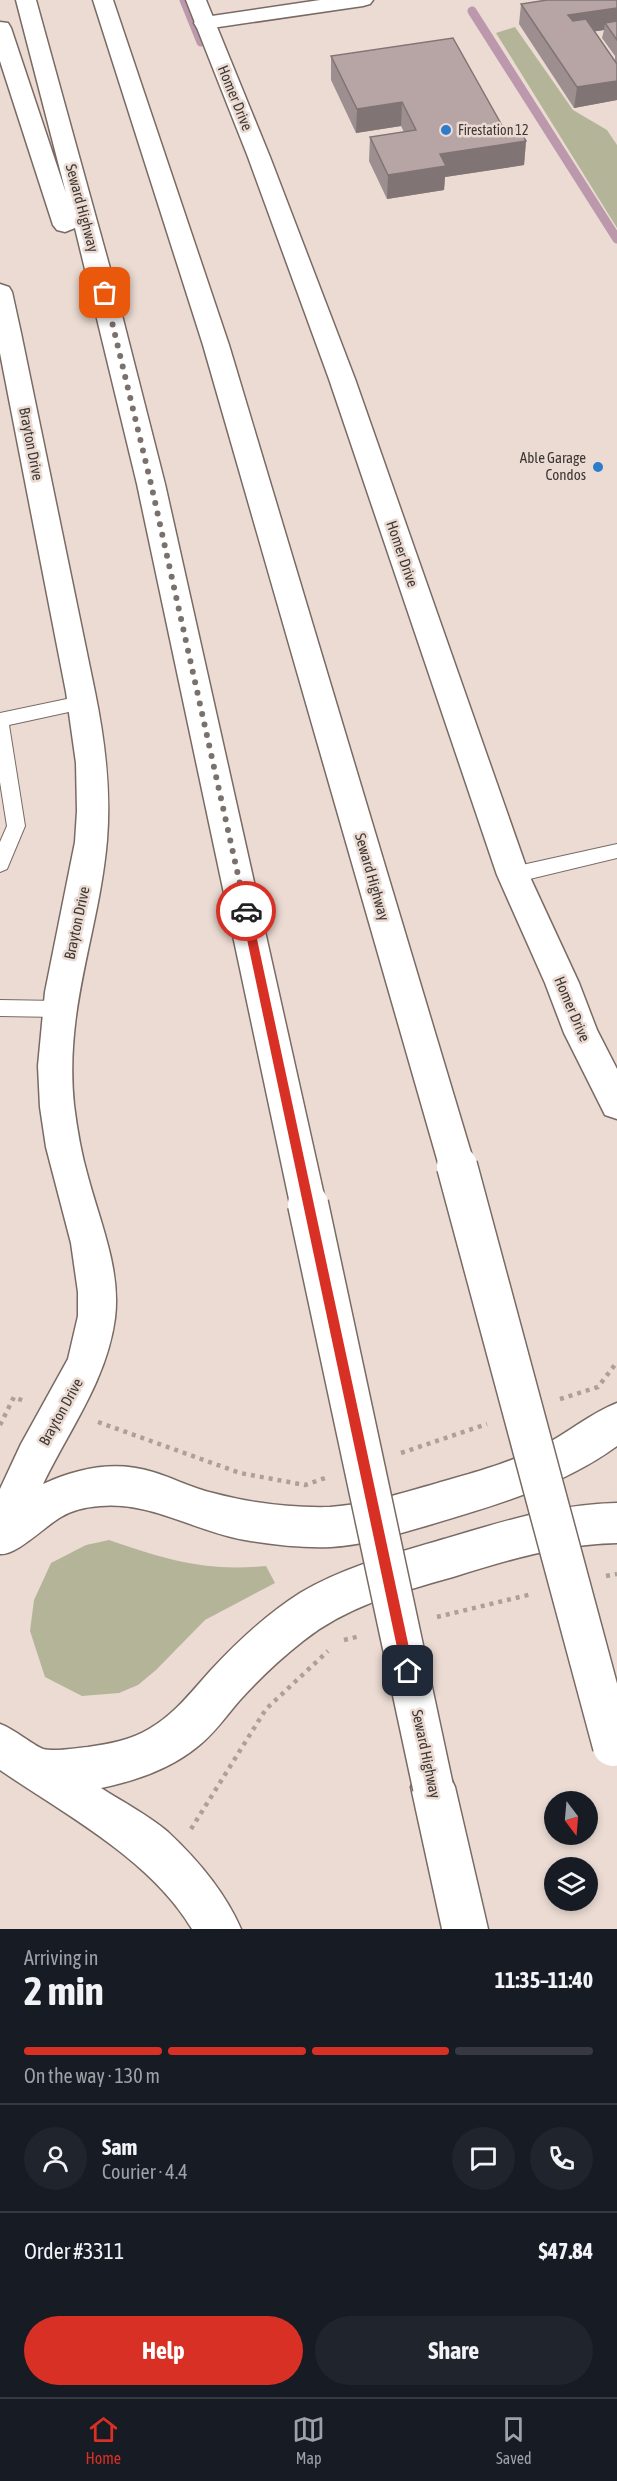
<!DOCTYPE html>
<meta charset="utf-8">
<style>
body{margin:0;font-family:"Asap Condensed",sans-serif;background:#20242c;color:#f1f3f6;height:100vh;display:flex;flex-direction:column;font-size:22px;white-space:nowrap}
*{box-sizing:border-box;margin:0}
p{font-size:20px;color:#9ea1a6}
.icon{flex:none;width:33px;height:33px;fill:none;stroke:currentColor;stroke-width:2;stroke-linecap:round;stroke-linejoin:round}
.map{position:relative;height:1929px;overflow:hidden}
.panel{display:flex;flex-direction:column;background:#171b24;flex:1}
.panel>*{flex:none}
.needle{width:39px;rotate:164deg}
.fabs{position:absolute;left:544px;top:1791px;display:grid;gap:12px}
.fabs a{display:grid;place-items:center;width:54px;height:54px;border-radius:50%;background:#171b24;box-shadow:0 3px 9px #0003;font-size:30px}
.pin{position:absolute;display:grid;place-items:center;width:51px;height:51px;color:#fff;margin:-26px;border-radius:12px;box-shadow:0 3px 9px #0006}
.courier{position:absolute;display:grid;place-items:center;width:60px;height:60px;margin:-30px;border:4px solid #d93025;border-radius:50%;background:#fff;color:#222;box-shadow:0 2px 8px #0007}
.head em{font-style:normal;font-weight:700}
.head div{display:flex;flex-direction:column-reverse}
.head{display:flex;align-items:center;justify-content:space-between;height:102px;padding:0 24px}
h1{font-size:39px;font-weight:700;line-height:45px}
.bar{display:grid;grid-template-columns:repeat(4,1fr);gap:9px 6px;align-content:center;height:72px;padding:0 24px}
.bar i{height:8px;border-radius:4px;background:#363941}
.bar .selected{background:#d93025}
.bar p{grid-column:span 4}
.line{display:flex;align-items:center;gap:15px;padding:0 24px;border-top:2px solid #363941}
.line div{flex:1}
.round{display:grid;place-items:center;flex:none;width:63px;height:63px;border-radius:32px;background:#20242c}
.action{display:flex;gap:12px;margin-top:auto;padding:12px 24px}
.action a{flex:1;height:69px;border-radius:36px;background:#d93025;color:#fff;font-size:24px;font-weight:700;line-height:69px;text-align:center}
.action a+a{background:#20242c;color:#f1f3f6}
.dock{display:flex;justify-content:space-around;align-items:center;height:84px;border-top:2px solid #363941;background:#171b24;font-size:16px;color:#9ea1a6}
.dock a{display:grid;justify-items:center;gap:3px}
.dock .selected{color:#d93025}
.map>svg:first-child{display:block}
.green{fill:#b4b598}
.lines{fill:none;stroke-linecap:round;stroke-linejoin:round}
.stream{stroke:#bb98ab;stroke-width:9}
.lane-casing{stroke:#796a64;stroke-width:2}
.street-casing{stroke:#796a64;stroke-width:3}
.secondary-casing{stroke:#796a64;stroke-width:3}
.highway-casing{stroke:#796a64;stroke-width:3}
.path{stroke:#aca099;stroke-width:4.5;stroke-dasharray:4 5;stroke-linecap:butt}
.lane{fill:#fff;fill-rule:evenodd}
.street{fill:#fff;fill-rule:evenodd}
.secondary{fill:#fff;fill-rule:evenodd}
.highway{fill:#fff;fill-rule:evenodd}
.highway-bridge-casing{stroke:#796a64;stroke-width:43;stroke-linecap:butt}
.highway-bridge{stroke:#fff;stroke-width:40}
.wall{fill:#9d8e8f;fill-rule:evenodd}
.shaded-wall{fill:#807474}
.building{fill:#b7a5a6;stroke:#807474;stroke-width:1.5}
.route{fill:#d93025}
.done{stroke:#7b716c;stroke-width:6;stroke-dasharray:0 10.8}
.poi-dot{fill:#2c7ccb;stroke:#ebdbd3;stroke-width:2}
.labels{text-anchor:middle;stroke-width:5;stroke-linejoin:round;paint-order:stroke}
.far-poi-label{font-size:14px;fill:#3e3835;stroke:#ebdbd3;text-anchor:start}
.street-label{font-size:15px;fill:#3e3835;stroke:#ebdbd3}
.poi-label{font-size:15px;fill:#3e3835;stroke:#ebdbd3;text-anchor:end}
</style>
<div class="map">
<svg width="617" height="1929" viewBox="0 0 617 1929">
<rect width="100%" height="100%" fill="#ebdbd3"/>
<path class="green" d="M515,27L573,110L607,130L617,145V228L496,33Z
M109,1540C165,1559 205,1572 266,1566L275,1583L205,1620L156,1670L138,1685L119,1693L82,1696L45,1677L30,1631L34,1600L51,1563L86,1545Z"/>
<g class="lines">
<path class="stream" d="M184,0L201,42
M472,11L617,239"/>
<defs>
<path id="lane" d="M81,696L87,698L90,703L87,708L9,725L25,826L7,869L0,872V842L7,826L0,782V713Z
M617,844V858L513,883L506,880L504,875L506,870L513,867Z
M0,1000L58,1001L65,1003L68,1009L65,1015L58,1017L0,1016Z"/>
<path id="street" d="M320,0H373L370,4L363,6L205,29L197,28L194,23L197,18L205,17Z"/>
<path id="secondary" d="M186,0H206L270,157L355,379L529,875L579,983L597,1030L617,1069V1119L605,1115L564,1033L545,983L497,875L329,379L248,157Z
M0,284L9,287L12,292L21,333L95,692C105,741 111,790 107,840C99,933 64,1008 74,1105C77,1129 81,1153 88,1177C100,1222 121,1270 115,1318C107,1380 69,1430 43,1484C78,1468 115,1460 153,1472C173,1478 192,1488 213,1493C250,1503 291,1508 330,1507C364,1505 398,1494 431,1485C467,1474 505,1465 539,1448C565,1435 589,1414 617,1403V1446C562,1486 494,1506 429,1525C397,1534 365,1545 331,1547C303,1548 273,1545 245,1540C196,1532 151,1501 100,1506C87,1507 72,1510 61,1517C45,1526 16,1556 0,1554V1489L21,1444L68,1359L78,1316V1292L71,1243L46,1147L40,1107L38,1066L45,992L75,842L77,811L76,763L66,692L0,353Z
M617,1503V1543C560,1544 507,1560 453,1577C400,1592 347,1606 303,1641C280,1659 259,1679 240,1700C226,1716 214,1734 197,1747C170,1769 135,1781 101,1788C123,1802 148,1815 168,1832C198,1860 225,1892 241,1929H192C150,1859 66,1815 0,1770V1724C14,1729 33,1745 43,1749C55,1752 76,1748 88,1747C109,1744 131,1740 149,1729C175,1714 191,1692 211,1670C238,1641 267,1614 300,1593C344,1567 396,1553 444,1539C501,1522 557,1504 617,1503Z"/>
<path id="highway" d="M16,0H36L111,272L165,484L326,1204L321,1216L308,1220L295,1216L290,1204L137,484L75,228L65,232L57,230L53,225L0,61V22L8,23L11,28L66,193Z
M93,0H113L229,345L475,1166L470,1177L457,1182L444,1177L439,1166L203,345Z
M433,1765L448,1772L455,1787L488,1929H442L411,1787L418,1772Z"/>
</defs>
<use href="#lane" class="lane-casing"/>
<use href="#street" class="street-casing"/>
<use href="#secondary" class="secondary-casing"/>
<use href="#highway" class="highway-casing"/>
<path class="path" d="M560,1399L598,1387L617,1362
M98,1422L240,1473L305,1485L328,1477
M0,1425L14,1397L24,1401
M401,1453L487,1424
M606,1576L617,1574
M437,1617L532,1594
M344,1640L360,1636
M191,1829L266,1709L328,1651"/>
<use href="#lane" class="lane"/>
<use href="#street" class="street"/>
<use href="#secondary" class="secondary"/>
<use href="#highway" class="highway"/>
<defs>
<path id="highway-bridge" d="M457,1166L613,1746
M308,1204L433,1787"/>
</defs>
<use href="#highway-bridge" class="highway-bridge-casing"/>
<use href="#highway-bridge" class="highway-bridge"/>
</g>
<path class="wall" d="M617,0V100L574,108L519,24L521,4ZM604,30L602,38L615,56V61L594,31Z
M331,56L504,129L526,141L524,165L445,177L444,190L387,199L369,161L370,137L404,132L401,126L356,133L331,80Z"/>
<path class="shaded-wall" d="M617,8V28L605,23L604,30L566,36L568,15Z
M617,81V100L574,108L577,87Z
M402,102L401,126L356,133L357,109Z
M526,141L524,165L445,177L444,190L387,199L388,175L440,154Z"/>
<path class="building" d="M547,0H617V8L568,15L573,21L586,19L617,64V81L577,87L521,4Z
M617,21V40L605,23Z
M453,38L504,129L518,127L526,141L440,154L446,166L388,175L370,137L416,130L402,102L357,109L331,56Z"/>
<path class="route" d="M246,907L251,911L414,1671L413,1675L408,1677L404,1675L402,1671L241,911Z"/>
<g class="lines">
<path class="done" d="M105,293L151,484L246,911"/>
</g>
<g class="poi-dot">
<circle cx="446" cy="130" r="6"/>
<circle cx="598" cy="467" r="6"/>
</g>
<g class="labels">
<g class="far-poi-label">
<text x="458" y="135">Firestation 12</text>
</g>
<g class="street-label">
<text transform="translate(235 98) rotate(68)" y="5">Homer Drive</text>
<text transform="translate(82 208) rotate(75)" y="5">Seward Highway</text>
<text transform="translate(31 444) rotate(79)" y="5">Brayton Drive</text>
<text transform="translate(402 554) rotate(71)" y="5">Homer Drive</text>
<text transform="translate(372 877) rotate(74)" y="5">Seward Highway</text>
<text transform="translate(77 923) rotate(-78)" y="5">Brayton Drive</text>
<text transform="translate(572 1009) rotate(67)" y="5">Homer Drive</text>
<text transform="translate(61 1412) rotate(-61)" y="5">Brayton Drive</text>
<text transform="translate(426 1754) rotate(78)" y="5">Seward Highway</text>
</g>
<g class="poi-label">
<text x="586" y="463">Able Garage<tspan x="586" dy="17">Condos</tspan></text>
</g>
</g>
</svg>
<div class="fabs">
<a><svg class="needle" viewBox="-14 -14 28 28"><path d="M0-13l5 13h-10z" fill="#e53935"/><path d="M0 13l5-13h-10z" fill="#9ea1a6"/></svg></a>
<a><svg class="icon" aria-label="layers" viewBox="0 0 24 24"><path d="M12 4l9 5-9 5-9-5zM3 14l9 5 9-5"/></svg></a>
</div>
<div class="pin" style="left:105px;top:293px;background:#ea580c"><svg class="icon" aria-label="bag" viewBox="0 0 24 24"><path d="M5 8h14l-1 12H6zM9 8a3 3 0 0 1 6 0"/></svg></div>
<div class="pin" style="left:408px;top:1671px;background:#1f2937"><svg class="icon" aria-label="home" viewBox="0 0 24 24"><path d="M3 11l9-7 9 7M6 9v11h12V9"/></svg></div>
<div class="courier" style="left:246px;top:911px"><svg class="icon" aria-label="car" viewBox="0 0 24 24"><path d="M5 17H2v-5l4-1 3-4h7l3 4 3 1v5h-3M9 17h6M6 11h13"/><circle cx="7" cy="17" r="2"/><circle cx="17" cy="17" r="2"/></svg></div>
</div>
<section class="panel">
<div class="head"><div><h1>2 min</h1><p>Arriving in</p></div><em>11:35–11:40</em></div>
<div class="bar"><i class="selected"></i><i class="selected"></i><i class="selected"></i><i></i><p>On the way · 130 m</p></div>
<div class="line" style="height:108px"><a class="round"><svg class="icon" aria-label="person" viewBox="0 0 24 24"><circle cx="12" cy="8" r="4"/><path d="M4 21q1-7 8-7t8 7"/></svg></a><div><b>Sam</b><p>Courier · 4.4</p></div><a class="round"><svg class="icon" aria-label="chat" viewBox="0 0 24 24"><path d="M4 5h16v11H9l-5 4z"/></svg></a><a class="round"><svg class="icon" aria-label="phone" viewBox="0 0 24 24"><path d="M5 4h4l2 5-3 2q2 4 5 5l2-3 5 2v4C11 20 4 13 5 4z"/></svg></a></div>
<div class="line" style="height:78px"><div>Order #3311</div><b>$47.84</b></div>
<div class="action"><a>Help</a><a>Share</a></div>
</section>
<nav class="dock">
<a class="selected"><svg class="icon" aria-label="home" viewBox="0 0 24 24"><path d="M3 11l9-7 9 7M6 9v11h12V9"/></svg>Home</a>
<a><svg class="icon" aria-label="map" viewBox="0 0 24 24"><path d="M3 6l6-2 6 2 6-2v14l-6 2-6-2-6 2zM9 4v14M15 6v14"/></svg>Map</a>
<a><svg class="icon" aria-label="saved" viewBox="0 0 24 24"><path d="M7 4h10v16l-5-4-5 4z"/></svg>Saved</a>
</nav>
